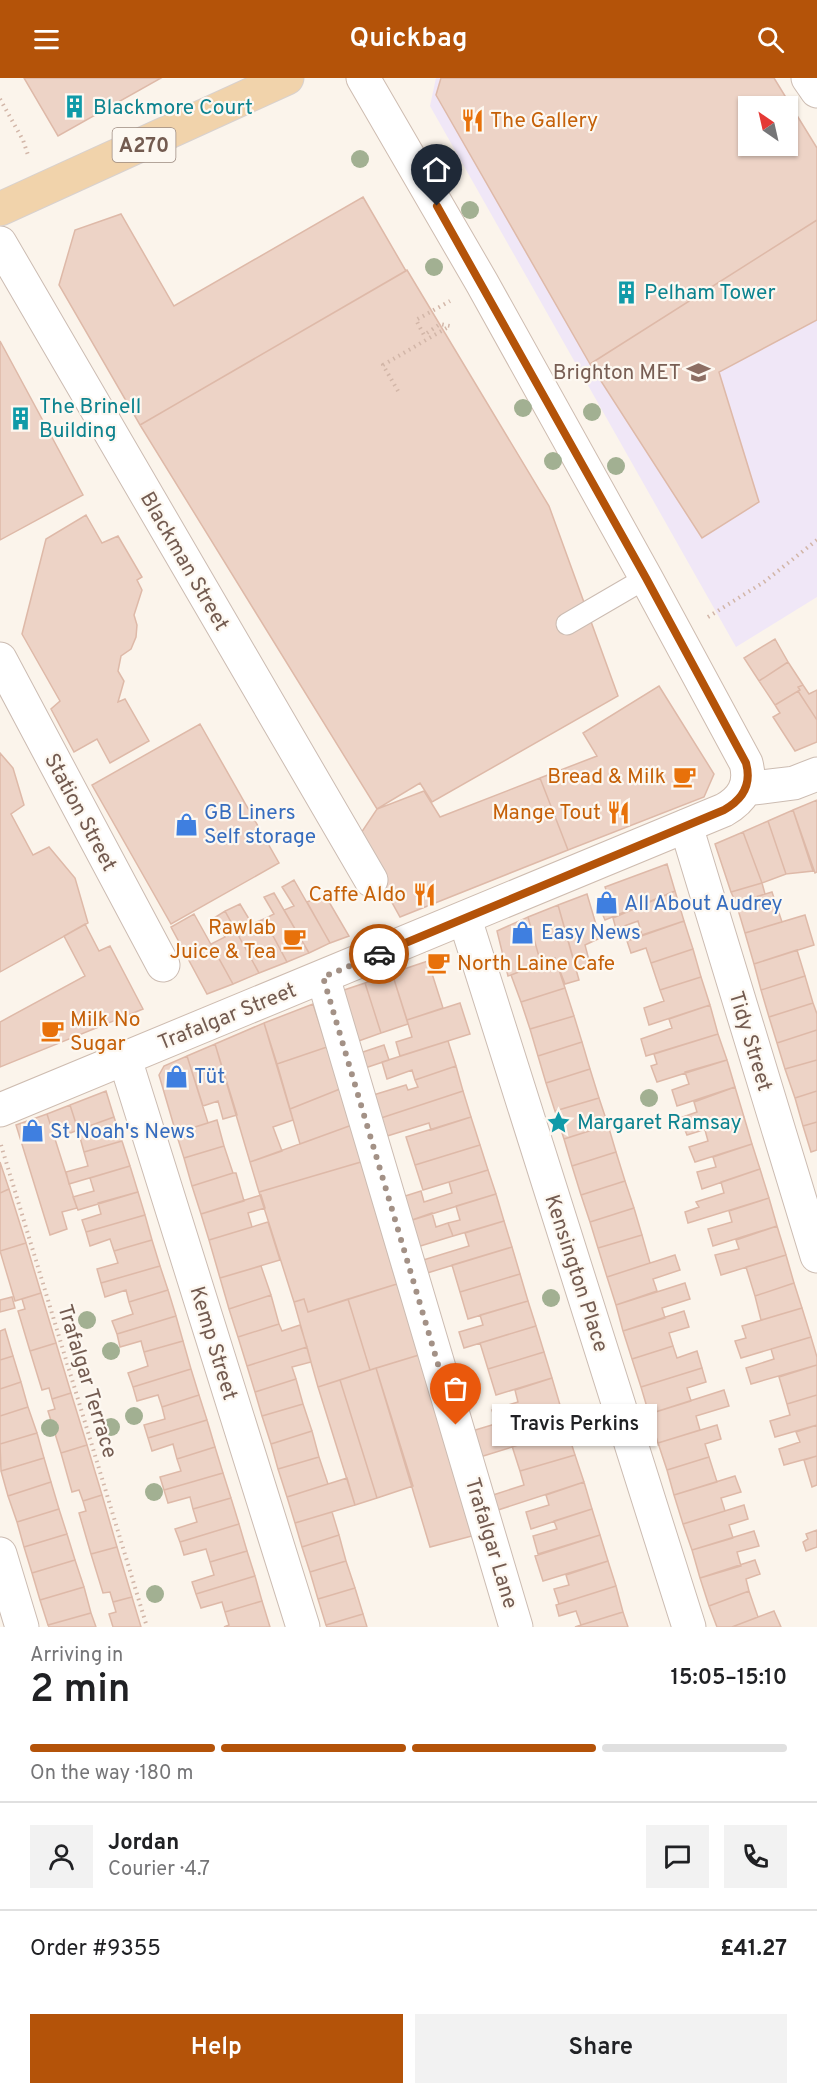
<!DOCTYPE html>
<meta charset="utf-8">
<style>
body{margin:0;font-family:Overpass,sans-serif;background:#f2f2f2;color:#202124;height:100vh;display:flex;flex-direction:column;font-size:22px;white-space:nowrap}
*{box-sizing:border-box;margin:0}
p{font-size:20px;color:#757577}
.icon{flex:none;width:33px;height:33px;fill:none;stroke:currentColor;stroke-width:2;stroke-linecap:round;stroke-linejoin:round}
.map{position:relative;height:1549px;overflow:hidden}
.sheet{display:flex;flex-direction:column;background:#fff;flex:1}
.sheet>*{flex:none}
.needle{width:39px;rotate:326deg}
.fabs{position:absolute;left:738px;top:18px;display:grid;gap:12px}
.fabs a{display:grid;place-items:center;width:60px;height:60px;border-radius:0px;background:#fff;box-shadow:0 2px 4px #0004;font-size:30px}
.pin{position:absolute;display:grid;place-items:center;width:51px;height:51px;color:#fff;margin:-62px -26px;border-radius:50% 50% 50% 0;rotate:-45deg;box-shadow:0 0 6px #0007}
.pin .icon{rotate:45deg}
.courier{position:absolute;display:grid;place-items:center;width:60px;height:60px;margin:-30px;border:4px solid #b45309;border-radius:50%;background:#fff;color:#222;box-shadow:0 2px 8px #0007}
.bubble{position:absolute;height:42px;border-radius:0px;background:#fff;box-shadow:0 2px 4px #0004;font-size:20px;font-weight:600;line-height:42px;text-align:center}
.head em{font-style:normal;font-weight:600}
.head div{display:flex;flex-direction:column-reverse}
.head{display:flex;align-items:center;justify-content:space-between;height:102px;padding:0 30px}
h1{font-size:39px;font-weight:600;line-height:45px}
.bar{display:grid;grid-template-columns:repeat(4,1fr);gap:9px 6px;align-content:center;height:72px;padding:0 30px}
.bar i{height:8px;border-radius:4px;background:#e0e0e0}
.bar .on{background:#b45309}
.bar p{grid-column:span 4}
.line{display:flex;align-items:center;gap:15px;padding:0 30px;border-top:2px solid #e0e0e0}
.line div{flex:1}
.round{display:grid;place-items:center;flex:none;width:63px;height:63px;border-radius:0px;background:#f2f2f2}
.cta{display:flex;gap:12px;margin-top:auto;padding:12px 30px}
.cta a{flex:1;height:69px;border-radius:0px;background:#b45309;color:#fff;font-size:24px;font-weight:600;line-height:69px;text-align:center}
.cta a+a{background:#f2f2f2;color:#202124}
header{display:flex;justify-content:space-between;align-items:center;height:78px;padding:0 30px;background:#b45309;color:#fff;font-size:27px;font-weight:600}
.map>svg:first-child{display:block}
.education{fill:#f0e7f7;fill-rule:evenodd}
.building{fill:#edd3c6;stroke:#deb9a8;stroke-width:1.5;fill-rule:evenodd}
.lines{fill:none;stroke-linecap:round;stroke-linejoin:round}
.lane-casing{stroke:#ccbcb2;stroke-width:23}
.street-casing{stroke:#ccbcb2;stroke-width:35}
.secondary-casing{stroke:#cebcb0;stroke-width:35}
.primary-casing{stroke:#d8d1ce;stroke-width:35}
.path{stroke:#d2b6a8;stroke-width:4;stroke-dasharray:1.5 4.5;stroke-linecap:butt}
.lane{stroke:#fff;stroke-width:21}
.street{stroke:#fff;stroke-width:33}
.secondary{stroke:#fff;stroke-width:33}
.primary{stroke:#f1d3ab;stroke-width:33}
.tree{fill:#a2b092}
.done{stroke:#a39186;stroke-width:6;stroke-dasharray:0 10.8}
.route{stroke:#b45309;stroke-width:8}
.labels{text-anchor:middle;stroke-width:4.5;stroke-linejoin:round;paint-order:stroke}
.shield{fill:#fdf8f1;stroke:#9c8a80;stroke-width:1.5}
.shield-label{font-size:20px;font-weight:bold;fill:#735b50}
.culture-label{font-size:21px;fill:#0d838f;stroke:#fdf8f1;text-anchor:start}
.food-label{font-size:21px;fill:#c56008;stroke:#fdf8f1;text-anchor:end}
.education-label{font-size:21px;fill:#785e54;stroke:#fdf8f1;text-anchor:end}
.street-label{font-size:21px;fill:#735b50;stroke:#fdf8f1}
.shop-label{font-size:21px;fill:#366cbe;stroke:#fdf8f1;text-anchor:start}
</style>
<header><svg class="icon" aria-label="menu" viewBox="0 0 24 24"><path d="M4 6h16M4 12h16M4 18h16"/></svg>Quickbag<svg class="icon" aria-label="search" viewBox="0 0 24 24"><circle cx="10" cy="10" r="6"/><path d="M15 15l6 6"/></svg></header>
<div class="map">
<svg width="817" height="1549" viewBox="0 0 817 1549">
<rect width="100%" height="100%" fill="#fbf4eb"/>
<path class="education" d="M436,0H775L817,70V519L736,569L430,28ZM748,28H788V68H748Z"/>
<path class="building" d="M24,0H161L58,58Z
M441,0H774L817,70V142L590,286L436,17ZM748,28H788V68H748Z
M363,119L406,193L140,347L59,207L75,152L121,136L174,228Z
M817,142V242L719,294L759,424L702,460L590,286Z
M407,192L549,428L618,618L432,724L420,705L377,731L140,347Z
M0,263L83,417L0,462Z
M86,437L102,465L118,458L142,499L137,502L142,512L134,537L137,547L136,559L131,571L121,578L118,593L124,603L118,624L125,621L149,663L110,685L97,661L74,674L51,631L60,623L22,556L46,461Z
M775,561L788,584L759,603L744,580Z
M788,584L803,607L798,609L800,612L775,627L759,603Z
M803,607L809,616L817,612V642L798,613L800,612L798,609Z
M659,608L714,696L704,719L568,772L540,700L597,678L583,655Z
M798,613L817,642V664L795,673L773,639L780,635L775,627Z
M200,646L279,785L171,846L92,707Z
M0,675L13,690L24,727L11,736L33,777L49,769L75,800L88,845L0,894Z
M540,700L568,772L400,839L357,761L377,731L424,713L440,739Z
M817,722V794L815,795L793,732Z
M793,732L813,793L786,796L768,743Z
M768,743L786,796L762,805L743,754Z
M743,754L762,805L731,814L715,766Z
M667,786L675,813L605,842L602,835L609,833L604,819L608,817L605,809Z
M294,802L330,865L309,875L284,832L294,828L282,809Z
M762,805L765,816L736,825L731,814Z
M675,813L684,843L642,857L638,843L616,851L613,840Z
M772,814L782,844L745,855L736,825Z
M274,815L309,875L287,884L264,841L274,836L264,819Z
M587,816L600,860L585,867L590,886L576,890L558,827Z
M325,817L349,858L330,865L307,824Z
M240,826L252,846L264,841L287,884L259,895L225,833Z
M558,827L579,902L565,906L555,880L541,886L528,839Z
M225,833L259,895L233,906L211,866L225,859L214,840Z
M194,836L233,906L207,916L171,849Z
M805,837L814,867L754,886L745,855Z
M528,839L541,886L508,898L497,853Z
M684,843L693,871L651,885L646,870L631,875L627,863Z
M85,846L99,873L110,868L143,931L0,989V944L85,898L64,858Z
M693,871L701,899L660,912L651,885Z
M797,872L805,898L761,912L754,886Z
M555,880L565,910L521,924L511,897Z
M428,883L443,930L407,942L392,895Z
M392,895L408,946L381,955L365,905Z
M805,898L813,925L769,939L761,912Z
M701,899L710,927L649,947L644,930L664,923L660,912Z
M365,905L381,955L353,965L338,914Z
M565,910L574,938L530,951L521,924Z
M460,925L470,956L400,978L396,964L412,959L407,942Z
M813,925L817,936V952L777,965L769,939Z
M313,926L327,969L277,986L264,945Z
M710,927L718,956L646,978L641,961L672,950L669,941Z
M574,938L582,964L538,978L530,951Z
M264,945L293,1042L273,1049L282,1073L250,1084L215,966Z
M817,952V982L785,991L777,965Z
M718,956L727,982L657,1004L651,988L657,986L654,976Z
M448,963L456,988L415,1002L412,992L387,1001L382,984Z
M582,964L590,991L546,1005L538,978Z
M215,966L237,1037L223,1041L218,1023L203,1028L187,978Z
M384,967L389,982L362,991L357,976Z
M327,969L340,1011L290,1031L277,986Z
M187,978L208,1045L176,1055L159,997L164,988Z
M727,982L735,1009L677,1028L672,1012L689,1006L685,994Z
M817,982V1013L795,1020L785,991Z
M456,988L463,1013L378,1041L370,1018L406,1007L408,1012L418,1009L415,1002Z
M590,991L599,1020L555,1033L546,1005Z
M735,1009L744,1039L687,1057L680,1040L697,1034L694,1024Z
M340,1011L352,1047L300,1066L290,1031Z
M106,1013L114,1039L78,1052L70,1027Z
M463,1013L471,1039L431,1052L429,1045L384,1059L378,1041Z
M817,1013V1044L803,1048L795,1020Z
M599,1020L608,1047L564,1061L555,1033Z
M70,1027L78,1052L55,1061L47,1036Z
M47,1036L77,1130L62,1134L67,1151L50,1157L16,1047Z
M114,1039L122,1063L84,1074L78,1052Z
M471,1039L480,1067L415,1087L406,1059Z
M744,1039L752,1066L695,1084L689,1069L708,1063L705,1052Z
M217,1042L224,1068L184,1080L176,1055Z
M817,1044V1072L811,1074L803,1048Z
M352,1047L361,1084L259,1114L250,1084Z
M608,1047L616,1074L572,1088L564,1061Z
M122,1063L130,1088L69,1106L66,1094L88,1088L84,1074Z
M752,1066L760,1091L702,1111L697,1094L716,1089L713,1079Z
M480,1067L488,1092L423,1112L415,1087Z
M224,1068L233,1095L192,1108L184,1080Z
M616,1074L625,1103L581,1117L572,1088Z
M0,1084L9,1111L0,1115Z
M361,1084L397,1206L308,1234L304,1221L294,1224L259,1114Z
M130,1088L138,1114L78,1132L73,1119L94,1113L90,1100Z
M760,1091L769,1120L688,1145L685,1134L699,1129L696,1124L724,1115L721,1104Z
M488,1092L496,1116L409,1143L402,1119L421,1113L424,1124L452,1115L449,1104Z
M233,1095H236L244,1123L201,1136L192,1108Z
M625,1103L634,1130L590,1144L581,1117Z
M9,1111L26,1165L0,1173V1115Z
M138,1114L145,1137L86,1154L82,1142L101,1136L98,1125Z
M496,1116L504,1143L453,1158L448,1145L460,1142L456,1128Z
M261,1117L265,1130L248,1135L252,1149L209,1162L201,1136Z
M769,1120L777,1148L713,1168L708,1151L732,1144L729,1133Z
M634,1130L642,1157L598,1170L590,1144Z
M432,1135L436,1149L448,1145L453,1158L417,1169L409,1143Z
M145,1137L152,1162L114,1173L110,1161L90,1168L86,1154Z
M504,1143L512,1169L424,1196L420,1183L469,1168L465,1155Z
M268,1144L280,1182L220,1200L209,1162Z
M777,1148L786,1177L721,1197L715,1177L739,1171L736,1162Z
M642,1157L650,1185L607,1199L598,1170Z
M152,1162L160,1188L101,1205L97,1191L118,1185L114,1173Z
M26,1165L41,1215L15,1223L0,1173Z
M512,1169L520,1196L460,1214L452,1187Z
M675,1177L680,1192L653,1201L657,1213L616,1227L607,1199Z
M786,1177L794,1205L755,1218L746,1189Z
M160,1188L168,1212L129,1224L126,1212L105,1219L101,1205Z
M261,1188L271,1217L229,1231L220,1200Z
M520,1196L528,1223L468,1241L460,1214Z
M685,1205L690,1221L662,1230L665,1240L623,1253L616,1227Z
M794,1205L802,1230L761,1242L755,1218Z
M397,1206L419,1277L370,1292L348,1221Z
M168,1212L176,1238L117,1256L112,1243L133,1236L129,1224Z
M41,1215L56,1265L30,1273L18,1233L25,1231L22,1221Z
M271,1217L279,1246L238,1259L229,1231Z
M12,1219L15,1230L0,1234V1222Z
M304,1221L308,1234L348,1221L370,1292L318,1309L294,1224Z
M528,1223L536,1248L464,1270L459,1254L483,1247L480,1237Z
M802,1230L811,1259L741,1280L735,1263L746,1260L742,1248Z
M684,1233L689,1249L669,1255L673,1268L632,1281L623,1253Z
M176,1238L183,1263L144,1274L141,1263L120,1269L117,1256Z
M279,1246L282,1253L300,1247L307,1269L247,1288L238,1259Z
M536,1248L544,1274L488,1291L480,1265Z
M5,1251L13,1278L0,1282V1253Z
M811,1259L817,1279V1287L751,1306L746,1290L774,1281L771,1271Z
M183,1263L191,1291L133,1309L128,1295L148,1288L144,1274Z
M56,1265L71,1315L52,1321L49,1310L42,1312L30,1273Z
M673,1268L677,1280L697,1273L702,1290L641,1309L632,1281Z
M307,1269L311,1284L292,1289L296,1301L255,1314L247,1288Z
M544,1274L552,1300L496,1317L488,1291Z
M419,1277L472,1458L430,1469L376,1290Z
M13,1278L21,1304L0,1311V1282Z
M817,1287V1317L787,1326L779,1299Z
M376,1290L413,1408L377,1420L340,1302Z
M702,1290L706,1304L687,1310L691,1323L649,1336L641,1309Z
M191,1291L199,1317L162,1329L158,1317L137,1323L133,1309Z
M552,1300L560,1327L496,1346L492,1332L518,1324L515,1312Z
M296,1301L303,1326L262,1338L255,1314Z
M340,1302L377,1420L355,1427L318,1309Z
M21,1304L28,1329L0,1338V1311Z
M724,1312L729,1328L696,1338L700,1352L658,1365L649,1336Z
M71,1315L87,1367L61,1375L48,1333L55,1331L52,1321Z
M199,1317L207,1342L148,1360L144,1347L165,1341L162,1329Z
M817,1317V1347L775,1359L770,1343L790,1337L787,1326Z
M303,1326L312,1353L271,1366L262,1338Z
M560,1327L567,1352L480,1379L472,1353L505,1343L508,1354L526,1349L522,1338Z
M28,1329L37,1355L0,1366V1338Z
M207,1342L215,1369L177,1381L173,1366L152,1373L148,1360Z
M717,1347L721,1361L705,1366L709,1379L667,1392L658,1365Z
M817,1347V1378L784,1387L779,1371L800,1364L796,1354Z
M567,1352L575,1377L520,1393L512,1368Z
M312,1353L319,1379L278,1391L271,1366Z
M37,1355L44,1380L1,1393L0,1366Z
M87,1367L102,1417L83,1423L79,1412L72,1414L61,1375Z
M215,1369L223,1395L164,1412L160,1399L181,1393L177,1381Z
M575,1377L584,1404L498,1432L493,1417L524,1407L520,1393Z
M817,1378V1407L812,1409L804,1382Z
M319,1379L328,1406L287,1419L278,1391Z
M709,1379L717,1404L674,1417L667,1392Z
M44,1380L51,1404L8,1418L1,1393Z
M223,1395L231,1420L193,1431L190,1419L168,1425L164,1412Z
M735,1398L741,1414L721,1420L725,1433L683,1446L674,1417Z
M347,1400L355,1427L295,1445L287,1419Z
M51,1404L59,1431L17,1444L8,1418Z
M584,1404L592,1431L531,1451L526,1434L549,1427L546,1417Z
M102,1417L117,1469L91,1476L79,1435L86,1433L83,1423Z
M231,1420L239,1446L180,1464L175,1451L197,1444L193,1431Z
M744,1427L748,1441L729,1447L733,1460L692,1472L683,1446Z
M59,1431L67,1456L24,1469L17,1444Z
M592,1431L600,1457L538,1476L533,1458L557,1451L554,1443Z
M332,1434L339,1457L302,1469L295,1445Z
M239,1446L247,1473L210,1484L206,1471L184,1477L180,1464Z
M817,1452V1469L806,1473L803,1464L808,1461L806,1456Z
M754,1453L759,1468L737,1474L741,1488L700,1500L692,1472Z
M67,1456L75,1482L32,1495L24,1469Z
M339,1457L346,1483L310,1494L302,1469Z
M600,1457L608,1483L543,1503L535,1478Z
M117,1469L132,1519L113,1524L110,1514L103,1515L91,1476Z
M247,1473L255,1498L196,1516L192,1504L214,1497L210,1484Z
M75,1482L84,1509L40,1522L32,1495Z
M755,1482L760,1496L746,1501L749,1513L709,1528L700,1500Z
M346,1483L355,1510L318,1521L310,1494Z
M608,1483L616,1508L559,1526L554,1511L569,1507L566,1497Z
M255,1498L262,1523L225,1534L222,1524L201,1530L196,1516Z
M616,1508L623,1534L581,1547L576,1533L559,1538L556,1527Z
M84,1509L91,1535L48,1547L40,1522Z
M355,1510L363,1536L326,1547L318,1521Z
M749,1513L758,1539L732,1549H717L709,1528Z
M132,1519L141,1549H113L109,1536L116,1534L113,1524Z
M262,1523L270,1549H224L229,1547L225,1534Z
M774,1533L781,1549H732L758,1539Z
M623,1534L628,1549H575L581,1547Z
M91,1535L96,1549H49L48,1547Z
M363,1536L367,1549H327L326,1547Z"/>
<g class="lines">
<defs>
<path id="lane" d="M567,546L646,500"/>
<path id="street" d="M808,0L817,13
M0,165L371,802
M0,581L163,887
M746,711L794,705L817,696
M686,748L817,1178
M465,841L689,1549
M323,899L516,1549
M125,981L303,1549
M0,1476L22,1549"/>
<path id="secondary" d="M0,1032L724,732C742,722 752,707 746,685L646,500L482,205L363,0"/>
<path id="primary" d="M0,131L287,0"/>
</defs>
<use href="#lane" class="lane-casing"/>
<use href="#street" class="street-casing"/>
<use href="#secondary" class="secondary-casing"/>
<use href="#primary" class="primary-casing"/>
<path class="path" d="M0,21L23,62L28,77
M398,313L383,287L450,248L440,246L424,257L416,242L450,223
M708,539L764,504L817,462
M1,1067L147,1549"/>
<use href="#lane" class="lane"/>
<use href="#street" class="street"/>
<use href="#secondary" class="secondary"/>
<use href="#primary" class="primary"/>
</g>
<g class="tree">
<circle cx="443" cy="76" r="9"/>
<circle cx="360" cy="81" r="9"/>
<circle cx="470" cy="132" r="9"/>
<circle cx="434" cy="189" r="9"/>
<circle cx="523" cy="330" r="9"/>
<circle cx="592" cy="334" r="9"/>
<circle cx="553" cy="383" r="9"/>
<circle cx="616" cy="388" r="9"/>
<circle cx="649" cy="1020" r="9"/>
<circle cx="551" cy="1220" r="9"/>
<circle cx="87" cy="1242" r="9"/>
<circle cx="111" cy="1273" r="9"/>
<circle cx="134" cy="1338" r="9"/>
<circle cx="111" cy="1349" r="9"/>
<circle cx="50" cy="1350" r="9"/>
<circle cx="154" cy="1414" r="9"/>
<circle cx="155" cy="1516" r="9"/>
</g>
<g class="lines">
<path class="done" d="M379,876L323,899L456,1347"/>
<path class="route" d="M379,876L724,732C742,722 752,707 746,685L646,500L437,128"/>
</g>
<defs>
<symbol id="building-bare" viewBox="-9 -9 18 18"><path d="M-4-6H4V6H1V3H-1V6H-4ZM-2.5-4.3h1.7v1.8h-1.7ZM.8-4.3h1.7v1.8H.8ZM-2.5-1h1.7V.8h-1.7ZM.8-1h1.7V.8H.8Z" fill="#0f9aa8" stroke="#fdf8f1" stroke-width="2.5" paint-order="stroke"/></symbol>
<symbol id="restaurant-bare" viewBox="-9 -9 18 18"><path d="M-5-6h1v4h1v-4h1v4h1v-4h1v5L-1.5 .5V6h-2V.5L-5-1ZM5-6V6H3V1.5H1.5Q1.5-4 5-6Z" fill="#e8710a" stroke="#fdf8f1" stroke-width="2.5" paint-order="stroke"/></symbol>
<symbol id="university-bare" viewBox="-9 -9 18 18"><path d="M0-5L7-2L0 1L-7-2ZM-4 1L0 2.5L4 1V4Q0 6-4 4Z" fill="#8d6e63" stroke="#fdf8f1" stroke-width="2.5" paint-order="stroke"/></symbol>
<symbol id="cafe-bare" viewBox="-9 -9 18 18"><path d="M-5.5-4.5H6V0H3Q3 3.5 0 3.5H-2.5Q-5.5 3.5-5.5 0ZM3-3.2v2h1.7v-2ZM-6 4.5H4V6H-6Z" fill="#e8710a" stroke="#fdf8f1" stroke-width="2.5" paint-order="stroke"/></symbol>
<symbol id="shop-bare" viewBox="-9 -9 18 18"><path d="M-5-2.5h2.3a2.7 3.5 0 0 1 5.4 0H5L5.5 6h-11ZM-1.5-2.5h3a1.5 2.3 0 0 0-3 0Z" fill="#3f7fe0" stroke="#fdf8f1" stroke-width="2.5" paint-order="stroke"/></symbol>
<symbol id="sight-bare" viewBox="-9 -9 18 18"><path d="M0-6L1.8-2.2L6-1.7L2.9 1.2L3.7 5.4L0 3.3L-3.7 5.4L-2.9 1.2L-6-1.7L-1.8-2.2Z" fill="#0f9aa8" stroke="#fdf8f1" stroke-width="2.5" paint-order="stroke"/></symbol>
</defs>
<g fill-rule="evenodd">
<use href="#building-bare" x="58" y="12" width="33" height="33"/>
<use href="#restaurant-bare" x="456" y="26" width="33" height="33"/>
<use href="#building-bare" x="610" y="198" width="33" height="33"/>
<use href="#university-bare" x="682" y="278" width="33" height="33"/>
<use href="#building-bare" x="4" y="324" width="33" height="33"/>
<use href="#cafe-bare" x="668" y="682" width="33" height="33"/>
<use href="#restaurant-bare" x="602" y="718" width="33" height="33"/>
<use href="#shop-bare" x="170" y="730" width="33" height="33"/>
<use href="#restaurant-bare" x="408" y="800" width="33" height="33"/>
<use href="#shop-bare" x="590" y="808" width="33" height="33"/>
<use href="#shop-bare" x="506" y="838" width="33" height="33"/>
<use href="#cafe-bare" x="278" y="844" width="33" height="33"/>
<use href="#cafe-bare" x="422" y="868" width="33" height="33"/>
<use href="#cafe-bare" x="36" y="936" width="33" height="33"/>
<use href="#shop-bare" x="160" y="982" width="33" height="33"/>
<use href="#sight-bare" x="542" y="1028" width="33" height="33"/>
<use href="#shop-bare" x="16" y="1036" width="33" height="33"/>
</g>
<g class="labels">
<rect class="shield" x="112.5" y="50" width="63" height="34" rx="4.5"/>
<g class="shield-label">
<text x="144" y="74">A270</text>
</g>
<g class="culture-label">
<text x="93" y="36">Blackmore Court</text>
<text x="644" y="221">Pelham Tower</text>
<text x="39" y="335">The Brinell<tspan x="39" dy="24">Building</tspan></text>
<text x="577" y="1051">Margaret Ramsay</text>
</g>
<g class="food-label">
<text x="490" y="49" text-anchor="start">The Gallery</text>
<text x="666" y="705">Bread &amp; Milk</text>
<text x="601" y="741">Mange Tout</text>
<text x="406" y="823">Caffe Aldo</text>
<text x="276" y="856">Rawlab<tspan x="276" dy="24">Juice &amp; Tea</tspan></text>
<text x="457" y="892" text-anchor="start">North Laine Cafe</text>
<text x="70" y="948" text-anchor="start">Milk No<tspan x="70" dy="24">Sugar</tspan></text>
</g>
<g class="education-label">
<text x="681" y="301">Brighton MET</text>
</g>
<g class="street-label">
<text transform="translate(185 483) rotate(60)" y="7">Blackman Street</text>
<text transform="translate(81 734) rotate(62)" y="7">Station Street</text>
<text transform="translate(227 938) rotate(-22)" y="7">Trafalgar Street</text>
<text transform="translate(751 963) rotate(73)" y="7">Tidy Street</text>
<text transform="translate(577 1195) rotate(72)" y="7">Kensington Place</text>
<text transform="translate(214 1265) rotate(73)" y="7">Kemp Street</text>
<text transform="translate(88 1303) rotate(73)" y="7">Trafalgar Terrace</text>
<text transform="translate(492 1465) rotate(73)" y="7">Trafalgar Lane</text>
</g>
<g class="shop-label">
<text x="204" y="741">GB Liners<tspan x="204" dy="24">Self storage</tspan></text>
<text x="624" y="832">All About Audrey</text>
<text x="541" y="861">Easy News</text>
<text x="194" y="1005">Tüt</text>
<text x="50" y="1060">St Noah's News</text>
</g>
</g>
</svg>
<div class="fabs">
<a><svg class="needle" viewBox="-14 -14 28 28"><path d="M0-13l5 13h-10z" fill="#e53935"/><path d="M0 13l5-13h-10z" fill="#757577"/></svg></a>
</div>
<div class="pin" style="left:456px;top:1347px;background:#ea580c"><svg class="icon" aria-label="bag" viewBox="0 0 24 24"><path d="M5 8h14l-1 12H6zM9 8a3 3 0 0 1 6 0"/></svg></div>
<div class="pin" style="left:437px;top:128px;background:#1f2937"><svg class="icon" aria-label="home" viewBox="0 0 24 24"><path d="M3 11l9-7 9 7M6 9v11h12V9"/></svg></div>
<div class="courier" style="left:379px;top:876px"><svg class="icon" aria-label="car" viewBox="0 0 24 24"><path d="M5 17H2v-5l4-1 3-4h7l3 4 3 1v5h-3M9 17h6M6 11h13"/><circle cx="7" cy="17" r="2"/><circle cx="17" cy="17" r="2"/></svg></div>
<div class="bubble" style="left:492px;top:1326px;width:165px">Travis Perkins</div>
</div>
<section class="sheet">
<div class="head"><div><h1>2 min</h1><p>Arriving in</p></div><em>15:05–15:10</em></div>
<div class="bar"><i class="on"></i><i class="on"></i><i class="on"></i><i></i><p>On the way · 180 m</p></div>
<div class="line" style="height:108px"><a class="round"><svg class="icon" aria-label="person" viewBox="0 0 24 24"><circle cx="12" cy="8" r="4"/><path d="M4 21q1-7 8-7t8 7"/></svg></a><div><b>Jordan</b><p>Courier · 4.7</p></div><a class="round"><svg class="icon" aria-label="chat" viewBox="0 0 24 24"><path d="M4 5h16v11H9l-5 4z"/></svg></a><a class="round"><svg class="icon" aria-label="phone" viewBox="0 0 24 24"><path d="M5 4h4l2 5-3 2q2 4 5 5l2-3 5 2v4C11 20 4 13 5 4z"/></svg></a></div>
<div class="line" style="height:78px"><div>Order #9355</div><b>£41.27</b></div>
<div class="cta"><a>Help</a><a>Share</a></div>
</section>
